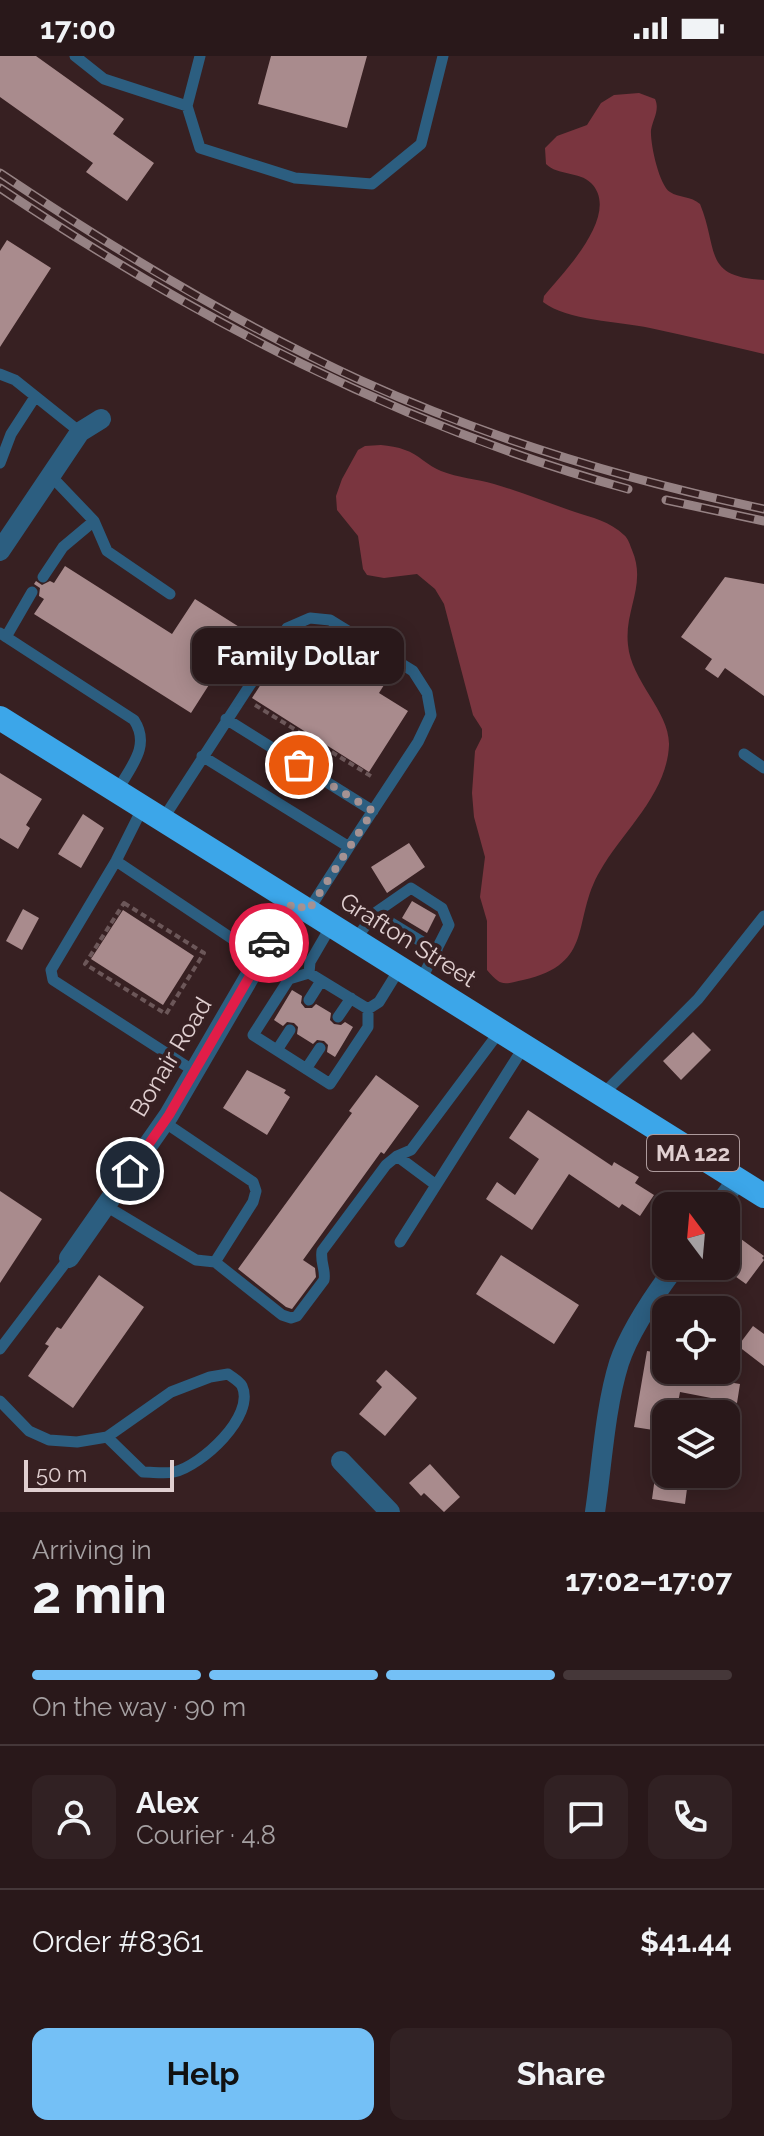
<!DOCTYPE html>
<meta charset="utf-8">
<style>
body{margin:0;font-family:Raleway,sans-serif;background:#312123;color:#f1f3f6;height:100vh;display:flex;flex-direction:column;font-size:30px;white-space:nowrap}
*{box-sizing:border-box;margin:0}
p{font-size:26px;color:#a5a0a2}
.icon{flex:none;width:44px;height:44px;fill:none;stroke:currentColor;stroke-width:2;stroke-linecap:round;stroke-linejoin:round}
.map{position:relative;height:1456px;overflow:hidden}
.side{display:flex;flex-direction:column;background:#29181a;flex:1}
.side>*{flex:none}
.needle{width:52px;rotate:344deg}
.fabs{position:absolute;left:652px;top:1136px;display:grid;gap:16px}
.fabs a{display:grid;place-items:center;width:88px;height:88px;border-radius:16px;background:#29181a;box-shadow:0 4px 20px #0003,0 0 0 2px #453739;font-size:40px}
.scale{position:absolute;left:24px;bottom:20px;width:150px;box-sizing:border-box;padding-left:8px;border:4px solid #e0cfd0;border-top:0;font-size:22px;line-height:28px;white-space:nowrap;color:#e0cfd0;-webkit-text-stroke:6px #372022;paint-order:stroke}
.pin{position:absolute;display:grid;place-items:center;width:68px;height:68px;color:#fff;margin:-34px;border:4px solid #fff;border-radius:50%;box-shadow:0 2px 8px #0007}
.courier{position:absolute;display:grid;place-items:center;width:80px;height:80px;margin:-40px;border:6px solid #e11d48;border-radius:50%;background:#fff;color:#222;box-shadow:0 2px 10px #0007}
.bubble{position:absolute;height:56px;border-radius:16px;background:#29181a;box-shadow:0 4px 20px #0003,0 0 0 2px #453739;font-size:26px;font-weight:700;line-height:56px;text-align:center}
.overview em{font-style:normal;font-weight:700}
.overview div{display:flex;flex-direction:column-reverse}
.overview{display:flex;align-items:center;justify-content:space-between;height:136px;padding:0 32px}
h1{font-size:52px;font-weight:700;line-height:60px}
.bar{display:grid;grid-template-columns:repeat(4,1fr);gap:12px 8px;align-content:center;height:96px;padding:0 32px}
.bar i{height:10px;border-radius:6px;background:#453739}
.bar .active{background:#74c0f6}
.bar p{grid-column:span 4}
.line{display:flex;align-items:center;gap:20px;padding:0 32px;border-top:2px solid #453739}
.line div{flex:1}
.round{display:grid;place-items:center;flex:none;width:84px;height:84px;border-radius:16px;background:#312123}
.cta{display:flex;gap:16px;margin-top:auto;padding:16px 32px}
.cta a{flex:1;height:92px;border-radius:16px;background:#74c0f6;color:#111;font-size:32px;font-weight:700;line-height:92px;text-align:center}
.cta a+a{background:#312123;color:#f1f3f6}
.status{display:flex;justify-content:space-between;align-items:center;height:56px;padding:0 40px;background:#29181a;direction:ltr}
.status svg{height:22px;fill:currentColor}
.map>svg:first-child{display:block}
.green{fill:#7a353f}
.building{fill:#a98b8d}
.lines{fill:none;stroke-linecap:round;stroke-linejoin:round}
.path{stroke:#6c5759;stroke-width:4;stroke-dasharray:6 4;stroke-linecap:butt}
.lane{stroke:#2c5e80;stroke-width:11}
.street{stroke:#2c5e80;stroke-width:20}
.highway{stroke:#3ca6e9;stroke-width:24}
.rail-casing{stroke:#968284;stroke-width:9}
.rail{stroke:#372022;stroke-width:6;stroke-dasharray:18;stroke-linecap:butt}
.done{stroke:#a59293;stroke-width:8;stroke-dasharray:0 14.4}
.route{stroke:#e11d48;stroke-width:10}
.labels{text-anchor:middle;stroke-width:8;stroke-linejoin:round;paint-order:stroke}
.shield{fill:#372022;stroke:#ad9a9c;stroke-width:2}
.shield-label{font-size:22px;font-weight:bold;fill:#e0cfd0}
.street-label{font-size:24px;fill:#e0cfd0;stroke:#372022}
</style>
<div class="status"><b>17:00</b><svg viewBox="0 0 49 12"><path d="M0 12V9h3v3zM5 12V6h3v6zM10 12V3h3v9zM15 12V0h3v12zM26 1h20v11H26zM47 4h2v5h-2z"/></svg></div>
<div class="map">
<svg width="764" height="1456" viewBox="0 0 764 1456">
<rect width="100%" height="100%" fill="#372022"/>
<path class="green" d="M639,37L655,43C660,54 653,63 651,74C650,87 659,129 670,136C679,142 691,140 700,148C719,194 702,221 764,224V298C726,289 688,280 650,272C619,265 567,265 543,246L544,240C562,218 622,158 591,127C579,115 558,120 546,108L545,92L557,80L587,69L601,47L614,39Z
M381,389C389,390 398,391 405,394C418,398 428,410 441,415C458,422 477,423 494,428C522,436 548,447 575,456C591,461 611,466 624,479C628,482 630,489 632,494C647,529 624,554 628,589C631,625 670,656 669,689C667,738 623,775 600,815C571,864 596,908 523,924C502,929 501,930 487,914V865L480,841L485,801L474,761L472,737L475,695L482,681V673L473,659L444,548L435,533L417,518L384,522L367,519L363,513L358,480L337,454L336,440L342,423L358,394L365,390Z"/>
<path class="building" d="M0,0H36L124,63L113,78L154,107L127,145L86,116L93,107L0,41Z
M271,0H367L347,72L258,48Z
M7,184L51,212L0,291V195Z
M65,510L172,578L195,543L244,574L191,657L34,558L44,543L39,540L40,532L34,528L36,525L42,529L50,525L54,527Z
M725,521L764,528V640L725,612L718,622L705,613L712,603L681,581Z
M336,578L394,613L379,637L408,655L369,716L252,642L292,580L322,600Z
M0,717L42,743L26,769L30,772L18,793L0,782Z
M83,758L104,772L81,812L58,798Z
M409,787L425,811L387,837L371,811Z
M412,845L436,859L427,877L402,862Z
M23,853L39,862L22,894L6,885Z
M123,854L194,900L163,949L91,903Z
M292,934L302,940L301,947L305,952H312L316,948L331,957L330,964L334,968L341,969L345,966L353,971L335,1001L327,996L328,989L324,985L317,984L313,988L297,978L298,971L294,967L287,966L283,970L274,964Z
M693,976L711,994L681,1024L663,1005Z
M247,1014L286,1034L284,1037L290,1041L267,1079L223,1052Z
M376,1019L419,1050L384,1098L381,1096L303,1204L315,1212L316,1221L292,1253L286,1251L238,1213L352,1057L349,1055Z
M528,1054L612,1110L614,1106L639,1121L635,1127L654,1139L640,1160L622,1148L619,1152L569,1118L532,1174L486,1143L497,1126L515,1139L539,1103L509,1082Z
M0,1135L42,1163L0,1227Z
M737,1180L764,1200L762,1202L764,1204L746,1228L725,1213L734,1200L727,1195Z
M501,1199L579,1249L554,1288L476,1238Z
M99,1219L144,1251L73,1352L28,1320L49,1290L45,1288L57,1271L61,1273Z
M753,1270L764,1278V1310L738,1290Z
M647,1295L666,1298V1314H723L716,1324L740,1328L737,1347L680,1336L676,1358H666V1376L634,1371Z
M386,1314L417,1342L385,1380L359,1358L382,1331L376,1325Z
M430,1408L460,1441L444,1456L424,1437L421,1440L409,1427Z
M655,1421L688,1425L685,1448L652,1443Z"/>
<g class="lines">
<path class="path" d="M255,649L374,722
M124,847L204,897L166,958L85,908Z"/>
<path class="lane" d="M75,0L104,23L187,50
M200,0L187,50L200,92L295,122L372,128L421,88L443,0
M0,318L15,324L80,376
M0,407L11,378L35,341
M51,420L94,465L107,495L170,538
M43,521L63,491L94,465
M0,577L134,664C151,690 131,710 117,735
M6,581L32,536
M226,663L373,755
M744,698L764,712
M202,700L349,791L308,855
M143,751L116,805L51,914L53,924L194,1015
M163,763L287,572L310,562L330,564L413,615L427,637L431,659L418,686L349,791
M116,805L261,902
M375,857L437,895
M331,870L310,906L309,917L368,953L379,946L400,912
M355,884L375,857L411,832L442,852L449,869L421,924
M309,917L289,923L253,979L330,1028L368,971V953
M309,944L321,925
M338,961L351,942
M277,994L290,974
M306,1013L320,992
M603,1038L698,943L764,860
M164,1066L253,1126L256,1135L253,1146L215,1206
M397,1100L436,1129
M106,1150L196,1204L215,1206L282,1259L291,1262L297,1260L324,1224C326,1214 320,1206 322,1195L386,1109L397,1100L411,1094L500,975
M400,1186L525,989
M0,1293L69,1202
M0,1345L29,1375L49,1384L77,1386L107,1381L171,1336L210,1321L228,1318C233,1322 239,1325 242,1330C256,1360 201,1410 174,1416C165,1418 153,1416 143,1416L107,1381"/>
<path class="street" d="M0,495L80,376L101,363
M718,1150L737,1124
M69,1202L169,1059L293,846
M341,1405L390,1456
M595,1456C602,1409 605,1352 619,1307C630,1274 655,1238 676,1210"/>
<path class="highway" d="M0,662L764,1140"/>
<defs>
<path id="rail" d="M0,117C115,194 235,267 362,325C490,383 626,424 764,453
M0,132C196,263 400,370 628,433
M666,444L764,465"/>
</defs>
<use href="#rail" class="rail-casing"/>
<use href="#rail" class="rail"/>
</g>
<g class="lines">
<path class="done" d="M269,887L293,846L308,855L373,755L299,709"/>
<path class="route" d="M130,1115L169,1059L269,887"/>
</g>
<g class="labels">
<rect class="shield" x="647" y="1079" width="92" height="36" rx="6"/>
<g class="shield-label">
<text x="693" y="1105">MA 122</text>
</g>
<g class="street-label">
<text transform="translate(408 884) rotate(32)" y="8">Grafton Street</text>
<text transform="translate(171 1001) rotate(-59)" y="8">Bonair Road</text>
</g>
</g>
</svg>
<div class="fabs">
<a><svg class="needle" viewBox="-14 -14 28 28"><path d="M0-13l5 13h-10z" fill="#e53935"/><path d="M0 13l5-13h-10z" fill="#a5a0a2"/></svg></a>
<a><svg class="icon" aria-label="locate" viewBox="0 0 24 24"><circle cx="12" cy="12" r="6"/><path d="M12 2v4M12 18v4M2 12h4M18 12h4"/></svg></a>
<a><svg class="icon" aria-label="layers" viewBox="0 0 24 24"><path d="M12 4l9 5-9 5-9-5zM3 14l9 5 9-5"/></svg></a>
</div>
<div class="scale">50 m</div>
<div class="pin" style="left:299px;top:709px;background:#ea580c"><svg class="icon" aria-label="bag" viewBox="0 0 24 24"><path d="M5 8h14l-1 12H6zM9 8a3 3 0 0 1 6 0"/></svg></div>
<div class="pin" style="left:130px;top:1115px;background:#1f2937"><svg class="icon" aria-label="home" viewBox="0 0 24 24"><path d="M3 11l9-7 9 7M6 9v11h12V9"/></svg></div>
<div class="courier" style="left:269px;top:887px"><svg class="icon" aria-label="car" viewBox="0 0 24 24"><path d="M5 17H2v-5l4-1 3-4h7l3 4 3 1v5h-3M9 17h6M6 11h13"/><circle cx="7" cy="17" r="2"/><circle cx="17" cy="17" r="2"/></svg></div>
<div class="bubble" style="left:192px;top:572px;width:212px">Family Dollar</div>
</div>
<section class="side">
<div class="overview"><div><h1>2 min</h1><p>Arriving in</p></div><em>17:02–17:07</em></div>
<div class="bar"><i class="active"></i><i class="active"></i><i class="active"></i><i></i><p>On the way · 90 m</p></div>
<div class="line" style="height:144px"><a class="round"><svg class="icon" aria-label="person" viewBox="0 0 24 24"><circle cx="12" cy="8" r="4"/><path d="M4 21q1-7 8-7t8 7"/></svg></a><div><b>Alex</b><p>Courier · 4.8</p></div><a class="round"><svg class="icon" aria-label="chat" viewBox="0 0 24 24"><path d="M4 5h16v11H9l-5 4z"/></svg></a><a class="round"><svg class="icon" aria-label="phone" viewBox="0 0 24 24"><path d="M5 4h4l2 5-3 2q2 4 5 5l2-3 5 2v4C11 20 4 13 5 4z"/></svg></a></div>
<div class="line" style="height:104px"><div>Order #8361</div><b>$41.44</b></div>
<div class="cta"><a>Help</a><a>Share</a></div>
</section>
